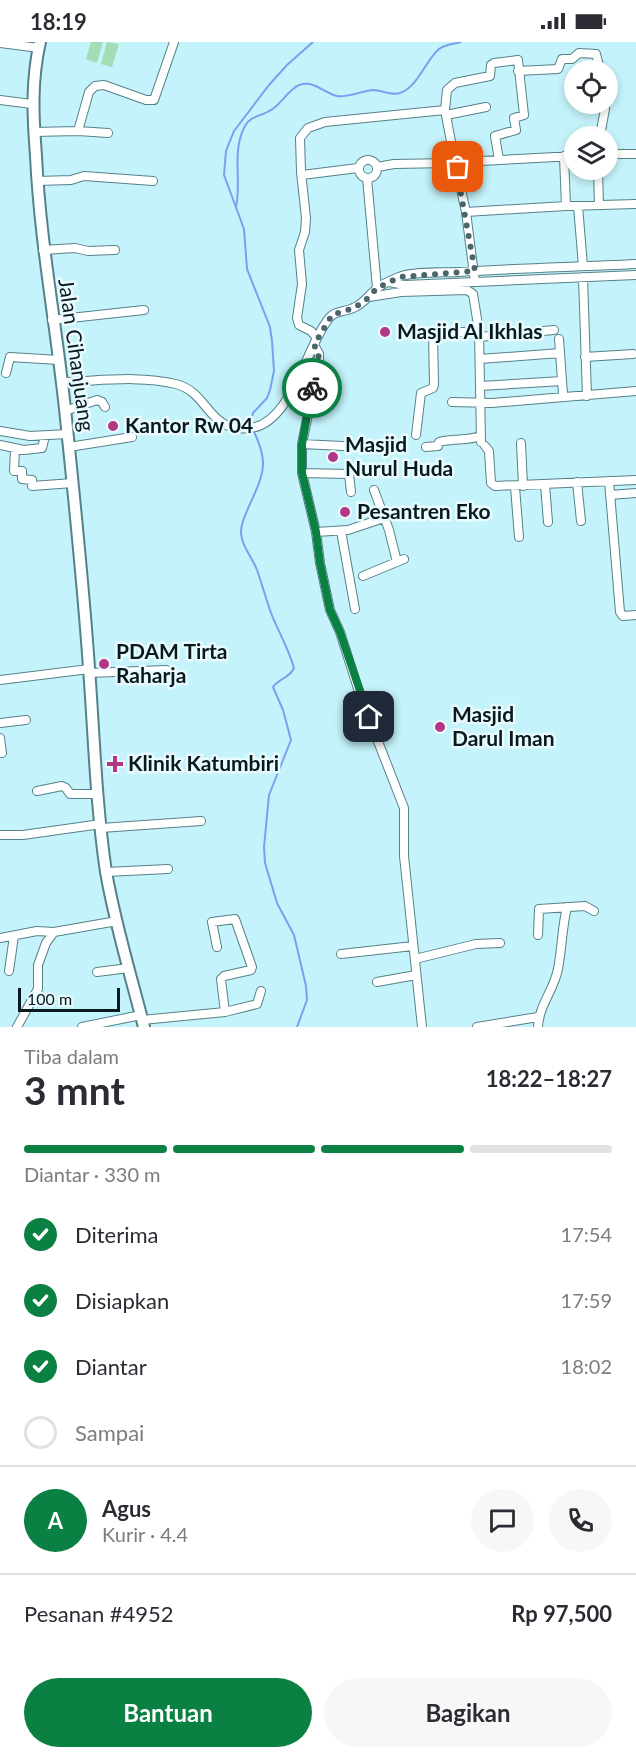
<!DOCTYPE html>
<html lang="id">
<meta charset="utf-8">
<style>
body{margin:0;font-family:Lato,sans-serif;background:#f7f7f7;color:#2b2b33;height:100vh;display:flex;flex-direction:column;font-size:22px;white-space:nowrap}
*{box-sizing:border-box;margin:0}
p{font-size:20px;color:#7c7c81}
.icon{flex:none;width:33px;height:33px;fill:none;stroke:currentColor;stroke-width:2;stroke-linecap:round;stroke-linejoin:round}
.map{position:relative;height:985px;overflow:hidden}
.drawer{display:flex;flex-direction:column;background:#fff;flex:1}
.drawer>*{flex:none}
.controls{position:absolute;left:564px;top:18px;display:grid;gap:12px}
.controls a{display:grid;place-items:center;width:54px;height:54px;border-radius:50%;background:#fff;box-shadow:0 3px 9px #0003;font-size:30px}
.scale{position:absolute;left:18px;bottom:15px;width:102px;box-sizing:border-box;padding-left:6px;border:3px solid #081a1d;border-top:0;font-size:16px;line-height:21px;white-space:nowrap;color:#081a1d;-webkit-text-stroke:4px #e9fbfe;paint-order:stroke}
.pin{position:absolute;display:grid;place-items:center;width:51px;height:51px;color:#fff;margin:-26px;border-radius:12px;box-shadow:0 3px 9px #0006}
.courier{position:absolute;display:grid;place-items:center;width:60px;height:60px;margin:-30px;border:4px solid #0b8043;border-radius:50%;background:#fff;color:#222;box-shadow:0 2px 8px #0007}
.head em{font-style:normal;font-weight:700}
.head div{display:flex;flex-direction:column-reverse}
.head{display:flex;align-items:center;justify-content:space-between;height:102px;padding:0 24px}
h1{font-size:39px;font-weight:700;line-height:45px}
.bar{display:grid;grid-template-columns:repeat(4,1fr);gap:9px 6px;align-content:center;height:72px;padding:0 24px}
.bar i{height:8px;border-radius:4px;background:#e1e1e2}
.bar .on{background:#0b8043}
.bar p{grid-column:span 4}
.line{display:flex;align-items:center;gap:15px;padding:0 24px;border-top:2px solid #e1e1e2}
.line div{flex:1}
.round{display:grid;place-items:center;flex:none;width:63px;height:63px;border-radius:32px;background:#f7f7f7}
ol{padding:0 24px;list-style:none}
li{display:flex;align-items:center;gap:18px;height:66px}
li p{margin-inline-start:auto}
li .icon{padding:6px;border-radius:50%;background:#0b8043;color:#fff;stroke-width:4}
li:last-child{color:#7c7c81}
li i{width:33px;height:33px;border:3px solid #e1e1e2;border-radius:50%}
.action{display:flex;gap:12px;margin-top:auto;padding:12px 24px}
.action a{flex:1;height:69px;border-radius:36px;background:#0b8043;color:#fff;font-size:24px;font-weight:700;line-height:69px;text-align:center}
.action a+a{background:#f7f7f7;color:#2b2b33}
.status{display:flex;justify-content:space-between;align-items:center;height:42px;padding:0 30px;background:#fff;direction:ltr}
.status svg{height:16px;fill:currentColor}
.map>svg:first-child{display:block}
.green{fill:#a3ddb5}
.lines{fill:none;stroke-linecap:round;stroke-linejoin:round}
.stream{stroke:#79a0ef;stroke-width:2}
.street-casing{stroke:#568188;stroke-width:10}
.secondary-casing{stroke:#568188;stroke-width:14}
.street{stroke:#fff;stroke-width:8}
.secondary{stroke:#fff;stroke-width:10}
.done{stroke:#4a666b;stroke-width:6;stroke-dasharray:0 10.8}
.route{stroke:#0b8043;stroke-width:8}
.poi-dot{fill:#b33687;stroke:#e9fbfe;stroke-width:2}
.labels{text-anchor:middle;stroke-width:5;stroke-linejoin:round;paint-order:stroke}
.poi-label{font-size:21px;font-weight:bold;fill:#081a1d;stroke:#e9fbfe;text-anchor:start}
.street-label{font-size:21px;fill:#081a1d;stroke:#e9fbfe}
</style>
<div class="status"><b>18:19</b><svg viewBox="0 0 49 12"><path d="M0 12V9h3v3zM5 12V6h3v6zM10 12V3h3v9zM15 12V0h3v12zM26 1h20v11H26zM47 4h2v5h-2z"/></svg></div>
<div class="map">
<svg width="636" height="985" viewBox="0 0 636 985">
<rect width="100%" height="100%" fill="#c5f3fb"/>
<path class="green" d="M91,0H103L97,21L86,17Z
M107,0L119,2L112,25L101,22Z"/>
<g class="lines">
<path class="stream" d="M236,165C242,139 231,110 245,84C250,74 262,74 271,68C282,62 290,44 303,42C315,40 325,51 337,54C348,56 361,49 373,48C382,48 390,54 400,51C418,45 425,19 439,7C444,3 454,2 461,0
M297,985L307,958L306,944L294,893L277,861L265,821L264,805L269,753L291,698L283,668L273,645C279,636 289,637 294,626C288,605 279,591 271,571C266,557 262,542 257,528C252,515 241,503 241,490C241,480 246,472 249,464C266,428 269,417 250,382L253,371L267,356L270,348L274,329L272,299L270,285L247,227L244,187L224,133L226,109L234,89L269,43L287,23L313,0"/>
<defs>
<path id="street" d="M0,1L39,6
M518,29L558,27L562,17H572L579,11L596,12L600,28
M0,58L32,62
M446,73L486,65
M78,89L89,50L95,44L104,43L146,58H154L174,0
M34,90L78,89L108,91
M600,94L605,67L604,62
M608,112H636
M564,114L566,164
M454,115L445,68L447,48L455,41L490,34L491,23L494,21L518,18L524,73L514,76L516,88L495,94L499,118
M359 127a9 9 0 1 1 18 0a9 9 0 1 1-18 0Z
M461,120L574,114
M377,125L394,122L450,121
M456,125L466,170L475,240
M598,128L599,163
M302,133L358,126
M367,136L377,246
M37,139L71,138L84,134L153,139
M578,164L583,224
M466,170L566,164L636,162
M43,208L75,206L88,209L115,208
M583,235L587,354
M389,240L405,243L636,233
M369,255L401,250L467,248L473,252L479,289L481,400
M52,278L144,268
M479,295L554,288
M317,296L311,289L299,283L297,276L302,242L299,208L305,190L306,176L301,130L300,96L308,86L325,80L445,68
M559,297L563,352
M314,303L319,312V318L302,402V431L316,490L320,521L330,568L340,590L361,656L404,766V814L422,985
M585,315L633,312
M480,317L560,311
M6,331L10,315L59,318
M62,340C99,339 139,333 176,342C210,351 207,391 250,386C292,382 306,303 330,275C336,268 347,270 355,265C364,261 368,254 375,248C381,242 392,238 399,235C415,229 442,231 458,230C517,226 577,225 636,222
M480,344L562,339
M452,360L492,361L636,349
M65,369L97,358L102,360L105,365
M0,389L30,394L68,392
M416,393L421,351L433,346L434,343L433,292L479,289
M521,401L523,444
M302,402L343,404
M0,403L24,408L42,406L45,394
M485,404L489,409L491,441L495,444L636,438
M69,405L132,395
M426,405L438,404L439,400C453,396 467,399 481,394
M15,407L14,429H22V437L32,438V444L73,441
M302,431L349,432L351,450
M609,439L620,570L623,574L636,573
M577,440L581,479
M545,443L548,480
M515,445L519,495
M374,448L389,488L397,520
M610,453L636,451
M341,489L355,567
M316,490L348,488L384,476
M363,534L404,517
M89,631L166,628
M0,638L89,627
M0,681L26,678
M0,696L2,711
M37,749L62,744L66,746L70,752H98
M101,786L201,779
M0,793H23L101,782
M106,830L168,827
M538,893L539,867L585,864L594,869
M0,896L37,889L54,890
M217,905L212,880L235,877L252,925L251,928L224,934L221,937L225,970
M341,912L413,904
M415,917L476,902L500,901
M9,929L14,894
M97,930L129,926
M377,940L416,933
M142,978L225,970L257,962L261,949
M17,985L38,947V923L46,901L54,890L117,879
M82,985L141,973
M477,985L538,975
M538,985C539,963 554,948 558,927C562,906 562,885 567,865"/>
<path id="secondary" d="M40,0C31,39 33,75 36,114C40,199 56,282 65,367C74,453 83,539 89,626C94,693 96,763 106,830C115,882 131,934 144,985"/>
</defs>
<use href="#street" class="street-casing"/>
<use href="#secondary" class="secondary-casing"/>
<use href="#street" class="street"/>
<use href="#secondary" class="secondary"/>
</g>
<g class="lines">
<path class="done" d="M312,346L319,312L314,303L332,273L354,266L366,258L377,246L400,235L475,229L456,125H458"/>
<path class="route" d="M312,346L302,402V431L316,490L320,521L330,568L340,590L369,675"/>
</g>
<g class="poi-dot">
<circle cx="385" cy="290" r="6"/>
<circle cx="113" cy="384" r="6"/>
<circle cx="333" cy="415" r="6"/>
<circle cx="345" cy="470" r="6"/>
<circle cx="104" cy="622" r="6"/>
<circle cx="440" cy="685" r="6"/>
<path d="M112 713h6v6h6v6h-6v6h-6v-6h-6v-6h6z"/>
</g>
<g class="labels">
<g class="poi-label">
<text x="397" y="297">Masjid Al Ikhlas</text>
<text x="125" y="391">Kantor Rw 04</text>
<text x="345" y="410">Masjid<tspan x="345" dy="24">Nurul Huda</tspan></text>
<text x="357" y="477">Pesantren Eko</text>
<text x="116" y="617">PDAM Tirta<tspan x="116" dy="24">Raharja</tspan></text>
<text x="452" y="680">Masjid<tspan x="452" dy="24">Darul Iman</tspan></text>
<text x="128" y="729">Klinik Katumbiri</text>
</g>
<g class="street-label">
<text transform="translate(76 313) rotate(82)" y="7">Jalan Cihanjuang</text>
</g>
</g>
</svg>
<div class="controls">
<a><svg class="icon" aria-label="locate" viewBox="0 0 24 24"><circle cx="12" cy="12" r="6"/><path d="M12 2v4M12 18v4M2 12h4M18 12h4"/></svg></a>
<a><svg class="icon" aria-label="layers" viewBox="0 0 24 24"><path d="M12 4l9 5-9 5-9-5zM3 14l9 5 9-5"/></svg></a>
</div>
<div class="scale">100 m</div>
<div class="pin" style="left:458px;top:125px;background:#ea580c"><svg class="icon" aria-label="bag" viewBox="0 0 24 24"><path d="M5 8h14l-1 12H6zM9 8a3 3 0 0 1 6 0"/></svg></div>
<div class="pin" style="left:369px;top:675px;background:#1f2937"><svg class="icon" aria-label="home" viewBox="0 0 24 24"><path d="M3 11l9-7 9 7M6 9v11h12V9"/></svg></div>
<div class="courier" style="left:312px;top:346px"><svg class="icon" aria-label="bike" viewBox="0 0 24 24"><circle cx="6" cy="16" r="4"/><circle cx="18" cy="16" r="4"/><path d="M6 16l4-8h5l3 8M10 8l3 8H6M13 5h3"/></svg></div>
</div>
<section class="drawer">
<div class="head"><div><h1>3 mnt</h1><p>Tiba dalam</p></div><em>18:22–18:27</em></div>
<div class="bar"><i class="on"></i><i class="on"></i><i class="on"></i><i></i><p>Diantar · 330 m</p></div>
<ol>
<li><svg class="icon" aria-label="check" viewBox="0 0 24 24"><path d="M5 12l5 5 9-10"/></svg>Diterima<p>17:54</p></li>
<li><svg class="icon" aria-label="check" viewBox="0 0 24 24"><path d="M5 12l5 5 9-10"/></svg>Disiapkan<p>17:59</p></li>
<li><svg class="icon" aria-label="check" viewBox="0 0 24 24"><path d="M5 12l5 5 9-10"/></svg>Diantar<p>18:02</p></li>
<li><i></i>Sampai</li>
</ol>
<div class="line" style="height:108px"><b class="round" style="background:#0b8043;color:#fff">A</b><div><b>Agus</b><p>Kurir · 4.4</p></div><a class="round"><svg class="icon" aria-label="chat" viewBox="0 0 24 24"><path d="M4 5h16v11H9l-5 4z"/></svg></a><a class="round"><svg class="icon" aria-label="phone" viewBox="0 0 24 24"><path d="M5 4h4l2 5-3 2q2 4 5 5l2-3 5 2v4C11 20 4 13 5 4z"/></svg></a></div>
<div class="line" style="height:78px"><div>Pesanan #4952</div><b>Rp 97,500</b></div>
<div class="action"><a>Bantuan</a><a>Bagikan</a></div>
</section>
